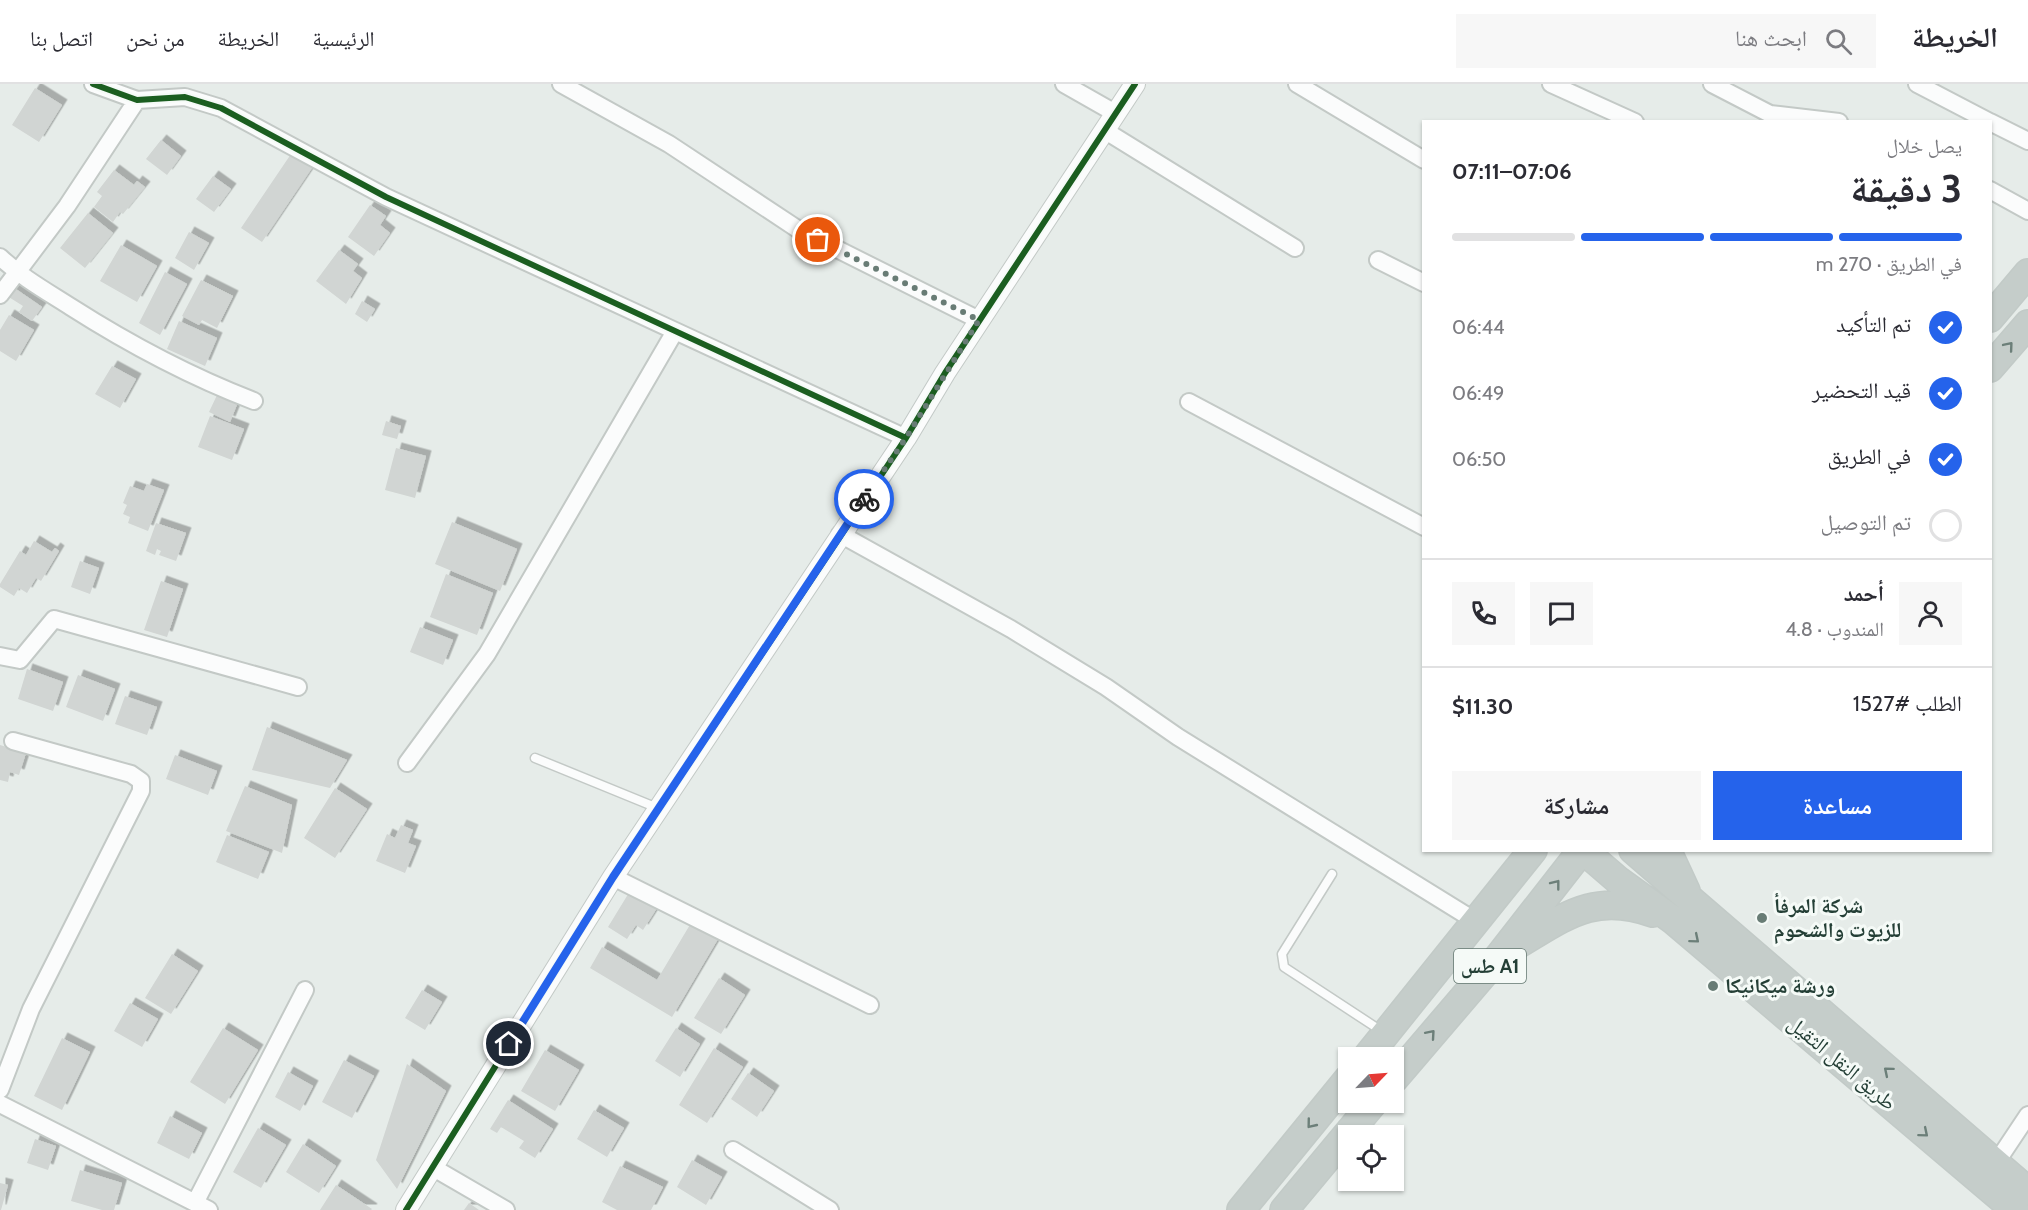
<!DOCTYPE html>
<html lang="ar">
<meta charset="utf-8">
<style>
body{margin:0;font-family:Cabin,"Noto Naskh Arabic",sans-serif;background:#f7f7f7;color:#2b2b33;direction:rtl;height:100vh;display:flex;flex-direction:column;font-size:22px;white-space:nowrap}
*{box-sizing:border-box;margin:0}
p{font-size:20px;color:#7c7c81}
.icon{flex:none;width:33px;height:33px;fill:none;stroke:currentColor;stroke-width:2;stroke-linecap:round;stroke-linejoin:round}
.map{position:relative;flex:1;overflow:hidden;direction:ltr}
.panel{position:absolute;left:1422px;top:36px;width:570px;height:732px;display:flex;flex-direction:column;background:#fff;border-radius:0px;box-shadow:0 2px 4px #0004;direction:rtl}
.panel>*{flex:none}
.needle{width:39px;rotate:65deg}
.buttons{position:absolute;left:1338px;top:963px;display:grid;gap:12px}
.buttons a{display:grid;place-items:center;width:66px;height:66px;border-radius:0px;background:#fff;box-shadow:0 2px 4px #0004;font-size:30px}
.pin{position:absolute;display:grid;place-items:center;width:51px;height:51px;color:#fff;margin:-26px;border:3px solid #fff;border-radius:50%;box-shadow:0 2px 6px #0007}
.courier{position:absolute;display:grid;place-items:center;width:60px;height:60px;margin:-30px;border:4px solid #2563eb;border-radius:50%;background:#fff;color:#222;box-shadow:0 2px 8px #0007}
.head em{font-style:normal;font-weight:700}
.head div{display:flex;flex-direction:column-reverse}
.head{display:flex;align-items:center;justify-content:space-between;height:102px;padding:0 30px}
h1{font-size:39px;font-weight:700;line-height:45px}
.bar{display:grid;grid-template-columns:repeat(4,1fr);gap:9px 6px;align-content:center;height:72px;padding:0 30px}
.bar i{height:8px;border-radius:4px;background:#e1e1e2}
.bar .active{background:#2563eb}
.bar p{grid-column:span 4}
.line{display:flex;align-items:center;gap:15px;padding:0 30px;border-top:2px solid #e1e1e2}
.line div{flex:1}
.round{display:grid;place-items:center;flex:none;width:63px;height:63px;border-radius:0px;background:#f7f7f7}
ol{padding:0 30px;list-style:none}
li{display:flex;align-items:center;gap:18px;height:66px}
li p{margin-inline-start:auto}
li .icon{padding:6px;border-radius:50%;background:#2563eb;color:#fff;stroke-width:4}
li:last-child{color:#7c7c81}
li i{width:33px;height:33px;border:3px solid #e1e1e2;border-radius:50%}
.cta{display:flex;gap:12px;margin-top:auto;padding:12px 30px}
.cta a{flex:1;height:69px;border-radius:0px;background:#2563eb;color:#fff;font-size:24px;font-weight:700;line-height:69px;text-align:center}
.cta a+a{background:#f7f7f7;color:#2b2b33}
header{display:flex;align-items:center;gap:36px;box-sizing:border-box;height:84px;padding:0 30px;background:#fff;border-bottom:2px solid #e1e1e2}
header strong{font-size:28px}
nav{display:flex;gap:33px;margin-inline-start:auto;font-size:21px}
.search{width:420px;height:54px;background:#f7f7f7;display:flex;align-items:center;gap:15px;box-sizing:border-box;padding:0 21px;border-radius:0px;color:#7c7c81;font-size:22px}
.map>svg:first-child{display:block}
.building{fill:#d1d5d3;filter:url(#shadow)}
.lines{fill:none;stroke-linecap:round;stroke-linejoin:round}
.service-casing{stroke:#c3c9c6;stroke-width:11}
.minor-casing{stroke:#c3c9c6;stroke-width:20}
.tertiary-casing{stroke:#c3c9c6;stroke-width:22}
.trunk-casing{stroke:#c2cac7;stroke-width:30}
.service{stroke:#fbfcfc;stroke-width:8}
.minor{stroke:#fbfcfc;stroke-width:16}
.tertiary{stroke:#fbfcfc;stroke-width:20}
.trunk{stroke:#c5cdca;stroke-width:27}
.cycleway-casing{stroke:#f5faf7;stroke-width:10}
.cycleway{stroke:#1b5e20;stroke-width:6}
.oneway{stroke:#6c7f79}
.done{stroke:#687c75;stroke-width:6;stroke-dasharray:0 10.8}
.route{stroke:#2563eb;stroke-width:8}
.poi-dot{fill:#687c75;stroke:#f5faf7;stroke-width:2}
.labels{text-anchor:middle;stroke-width:6;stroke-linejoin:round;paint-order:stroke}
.shield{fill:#f5faf7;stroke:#637770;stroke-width:1.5}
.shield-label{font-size:20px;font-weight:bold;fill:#243f36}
.poi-label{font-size:21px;font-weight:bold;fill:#243f36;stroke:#f5faf7;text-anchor:start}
.street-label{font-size:21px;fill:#243f36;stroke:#f5faf7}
</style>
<header>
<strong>الخريطة</strong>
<div class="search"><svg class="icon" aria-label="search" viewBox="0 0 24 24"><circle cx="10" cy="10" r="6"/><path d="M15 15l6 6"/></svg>ابحث هنا</div>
<nav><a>الرئيسية</a><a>الخريطة</a><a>من نحن</a><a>اتصل بنا</a></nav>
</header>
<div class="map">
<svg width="2028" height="1126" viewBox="0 0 2028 1126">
<defs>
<filter id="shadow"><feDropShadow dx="5.5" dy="-5.5" stdDeviation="0" flood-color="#0004"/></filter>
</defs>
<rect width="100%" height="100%" fill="#e6ece9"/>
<path class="building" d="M35,4L62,21L39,58L12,41Z
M161,56L181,72L167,91L146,75Z
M291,70L312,84L262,158L241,144Z
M114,86L134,101L137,97L145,103L123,130L120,128L113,138L94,123L102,112L97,108Z
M213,92L231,105L214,128L196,115Z
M370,121L386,132L380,141L390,149L374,172L348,153Z
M88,129L113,149L85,184L60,164Z
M189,148L209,159L194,186L175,174Z
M121,161L157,182L137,218L100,197Z
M339,166L358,180L353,187L362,194L346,220L316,197Z
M165,188L187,200L160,251L139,239Z
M201,196L233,212L217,244L202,236L199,241L182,232Z
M10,201L42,223L32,237L19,228L23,222L4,210Z
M362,217L375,225L367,238L355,230Z
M9,231L34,246L16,277L0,267V246Z
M179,237L217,254L205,282L167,265Z
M112,282L136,295L120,324L95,310Z
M218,309L238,318L230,338L209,328Z
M210,332L244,345L232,376L198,363Z
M386,337L401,342L397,355L382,351Z
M396,364L426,372L415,414L385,406Z
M147,400L164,406L148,447L128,439L130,433L123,430L127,421L123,419L130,402L144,407Z
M452,438L517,465L500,507L435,480Z
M156,439L186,449L176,477L159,471L161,467L157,465L155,471L146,467Z
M34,457L52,468L55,464L59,467L41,497L36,494L27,509L19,504L14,512L0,503V500L20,467L26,471Z
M80,477L99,484L90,510L71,503Z
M446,490L493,509L477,551L430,533Z
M161,497L183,505L167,553L144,546Z
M420,543L453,556L443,581L410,568Z
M27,585L63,598L53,627L18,615Z
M78,591L115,605L103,637L66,623Z
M125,612L157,623L147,651L115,640Z
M267,643L347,676L330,704L252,686Z
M0,661L26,669L19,691L10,688L8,698L0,696Z
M175,671L217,687L208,711L166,695Z
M245,702L292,721L282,769L226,747Z
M335,704L367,725L335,774L304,754Z
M401,741L413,746L408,759L416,762L405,789L376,777L387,750L395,754Z
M227,751L269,768L258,795L216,778Z
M630,807L657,824L643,846L636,841L627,855L608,843Z
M691,839L718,855L672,933L590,884L602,863L657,896Z
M172,870L198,887L171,930L145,914Z
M719,894L745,911L721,950L694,934Z
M422,906L442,918L425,946L405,934Z
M130,919L158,935L142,963L114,947Z
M223,944L258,966L225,1020L190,998Z
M676,944L700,960L680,993L655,977Z
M62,954L90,968L62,1026L34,1012Z
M714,964L743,983L707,1039L679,1021Z
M545,966L579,986L555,1027L521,1007Z
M344,976L374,992L352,1034L322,1018Z
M407,980L446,1007L397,1105L376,1076Z
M288,988L313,1002L300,1027L275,1013Z
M748,989L774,1007L757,1033L731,1015Z
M508,1016L553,1045L535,1074L519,1064L524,1057L501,1043L497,1049L490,1045Z
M594,1026L624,1044L607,1073L577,1055Z
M170,1032L202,1049L189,1075L157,1059Z
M258,1044L286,1061L261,1104L233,1088Z
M35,1055L56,1062L48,1086L27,1079Z
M303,1060L336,1082L319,1109L286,1088Z
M692,1076L722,1093L706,1121L677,1103Z
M620,1082L663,1103L651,1126H617L602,1118Z
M80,1086L122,1099L114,1126H102L71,1117Z
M0,1099L8,1101L1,1126H0Z
M336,1101L372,1125L371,1126H320Z
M469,1119L479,1126H464Z"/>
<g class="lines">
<defs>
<path id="service" d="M535,674L660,725
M1332,790L1282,870L1284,883L1383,948"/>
<path id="minor" d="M93,0L137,16L185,13L221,24L386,113L906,354
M561,0L669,60L799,146L979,236
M1064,0L1115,29
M1297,0L1424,76
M1551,0L1635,38
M1712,0L1770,30L1839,38
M1917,0L1990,38
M1990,38L2028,57
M1104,46L1295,164
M1990,106L2028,127
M0,173C21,193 46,207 71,223C129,260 189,292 254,317
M1378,176L1424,199
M0,211L67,122L137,16
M1189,318L1424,443
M840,450L1011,545L1106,603L1178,653L1477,838
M0,572L20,576L54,535L298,603
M407,679L487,570L674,249
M613,793L870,921
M0,1006L31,925L141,707V697L131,690L13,657
M0,1020L209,1126
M733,1066L830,1126
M1996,1079L2028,1031
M432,1083L506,1126
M195,1119L305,906"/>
<path id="tertiary" d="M406,1126L613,793L906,354L945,289L1135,0"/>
<path id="trunk" d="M1990,234L2028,189
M1990,284L2028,240
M1583,766L1619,797L1673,836L2015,1126
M1633,766L2028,1107
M1667,766L1686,807
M1517,861C1566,832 1594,808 1653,829
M1366,974L1533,766
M1394,995L1500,871L1582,766
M1241,1126L1348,995
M1284,1126L1374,1018"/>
</defs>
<use href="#service" class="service-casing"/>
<use href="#minor" class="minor-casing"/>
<use href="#tertiary" class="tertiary-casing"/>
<use href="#trunk" class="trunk-casing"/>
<use href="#service" class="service"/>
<use href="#minor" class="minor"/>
<use href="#tertiary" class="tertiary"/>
<use href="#trunk" class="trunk"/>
<defs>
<path id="cycleway" d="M93,0L137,16L185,13L221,24L386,113L906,354
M406,1126L613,793L906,354L945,289L1135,0"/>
</defs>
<use href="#cycleway" class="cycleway-casing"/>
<use href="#cycleway" class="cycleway"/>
</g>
<defs><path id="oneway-chevron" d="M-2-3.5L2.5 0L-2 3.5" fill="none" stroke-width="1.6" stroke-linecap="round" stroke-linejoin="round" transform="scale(1.5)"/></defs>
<g class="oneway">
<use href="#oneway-chevron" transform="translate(2009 262) rotate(-50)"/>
<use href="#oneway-chevron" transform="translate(1556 800) rotate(-52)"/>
<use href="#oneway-chevron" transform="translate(1695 855) rotate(40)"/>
<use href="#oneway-chevron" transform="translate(1431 950) rotate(-49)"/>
<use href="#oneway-chevron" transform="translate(1888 987) rotate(-140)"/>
<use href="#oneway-chevron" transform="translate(1311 1040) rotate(129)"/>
<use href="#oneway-chevron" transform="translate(1924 1049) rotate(40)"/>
</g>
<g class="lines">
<path class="done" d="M818,156L979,236L906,354L864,415"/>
<path class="route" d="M509,960L613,793L864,415"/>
</g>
<g class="poi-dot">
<circle cx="1762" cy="834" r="6"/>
<circle cx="1713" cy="902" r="6"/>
</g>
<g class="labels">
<rect class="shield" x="1454" y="865" width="72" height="34" rx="4.5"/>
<g class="shield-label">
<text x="1490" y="889">طس A1</text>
</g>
<g class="poi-label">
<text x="1774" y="829">شركة المرفأ<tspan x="1774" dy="24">للزيوت والشحوم</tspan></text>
<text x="1725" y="909">ورشة ميكانيكا</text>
</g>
<g class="street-label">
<text transform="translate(1842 979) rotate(40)" y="7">طريق النقل الثقيل</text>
</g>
</g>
</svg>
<div class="buttons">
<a><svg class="needle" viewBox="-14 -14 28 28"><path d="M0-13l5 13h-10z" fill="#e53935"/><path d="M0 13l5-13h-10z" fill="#7c7c81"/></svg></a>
<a><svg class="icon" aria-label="locate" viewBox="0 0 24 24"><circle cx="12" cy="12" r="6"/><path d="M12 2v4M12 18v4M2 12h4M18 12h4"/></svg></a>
</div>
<div class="pin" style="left:818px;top:156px;background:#ea580c"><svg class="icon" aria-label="bag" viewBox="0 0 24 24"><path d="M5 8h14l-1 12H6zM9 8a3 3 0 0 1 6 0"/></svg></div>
<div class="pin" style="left:509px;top:960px;background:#1f2937"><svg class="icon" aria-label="home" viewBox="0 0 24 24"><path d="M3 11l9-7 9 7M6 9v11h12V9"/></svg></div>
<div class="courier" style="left:864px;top:415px"><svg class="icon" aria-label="bike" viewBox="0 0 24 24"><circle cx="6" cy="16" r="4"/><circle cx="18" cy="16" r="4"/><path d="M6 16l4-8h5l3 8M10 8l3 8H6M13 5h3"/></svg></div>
<section class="panel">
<div class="head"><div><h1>3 دقيقة</h1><p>يصل خلال</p></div><em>07:06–07:11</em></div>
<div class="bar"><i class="active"></i><i class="active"></i><i class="active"></i><i></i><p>في الطريق · 270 m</p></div>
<ol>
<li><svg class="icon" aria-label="check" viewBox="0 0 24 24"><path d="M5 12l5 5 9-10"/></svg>تم التأكيد<p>06:44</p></li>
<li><svg class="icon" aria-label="check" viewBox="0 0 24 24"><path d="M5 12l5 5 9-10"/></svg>قيد التحضير<p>06:49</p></li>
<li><svg class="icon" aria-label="check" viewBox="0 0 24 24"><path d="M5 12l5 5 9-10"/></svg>في الطريق<p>06:50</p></li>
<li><i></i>تم التوصيل</li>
</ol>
<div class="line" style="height:108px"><a class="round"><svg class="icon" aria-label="person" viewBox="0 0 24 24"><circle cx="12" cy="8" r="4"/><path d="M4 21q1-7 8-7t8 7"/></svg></a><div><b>أحمد</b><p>المندوب · 4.8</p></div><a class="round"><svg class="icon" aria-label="chat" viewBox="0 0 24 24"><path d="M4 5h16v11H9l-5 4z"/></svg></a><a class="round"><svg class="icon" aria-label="phone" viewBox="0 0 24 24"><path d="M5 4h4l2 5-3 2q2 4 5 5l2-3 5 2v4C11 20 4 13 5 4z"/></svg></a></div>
<div class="line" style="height:78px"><div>الطلب #1527</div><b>$11.30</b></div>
<div class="cta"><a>مساعدة</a><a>مشاركة</a></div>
</section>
</div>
